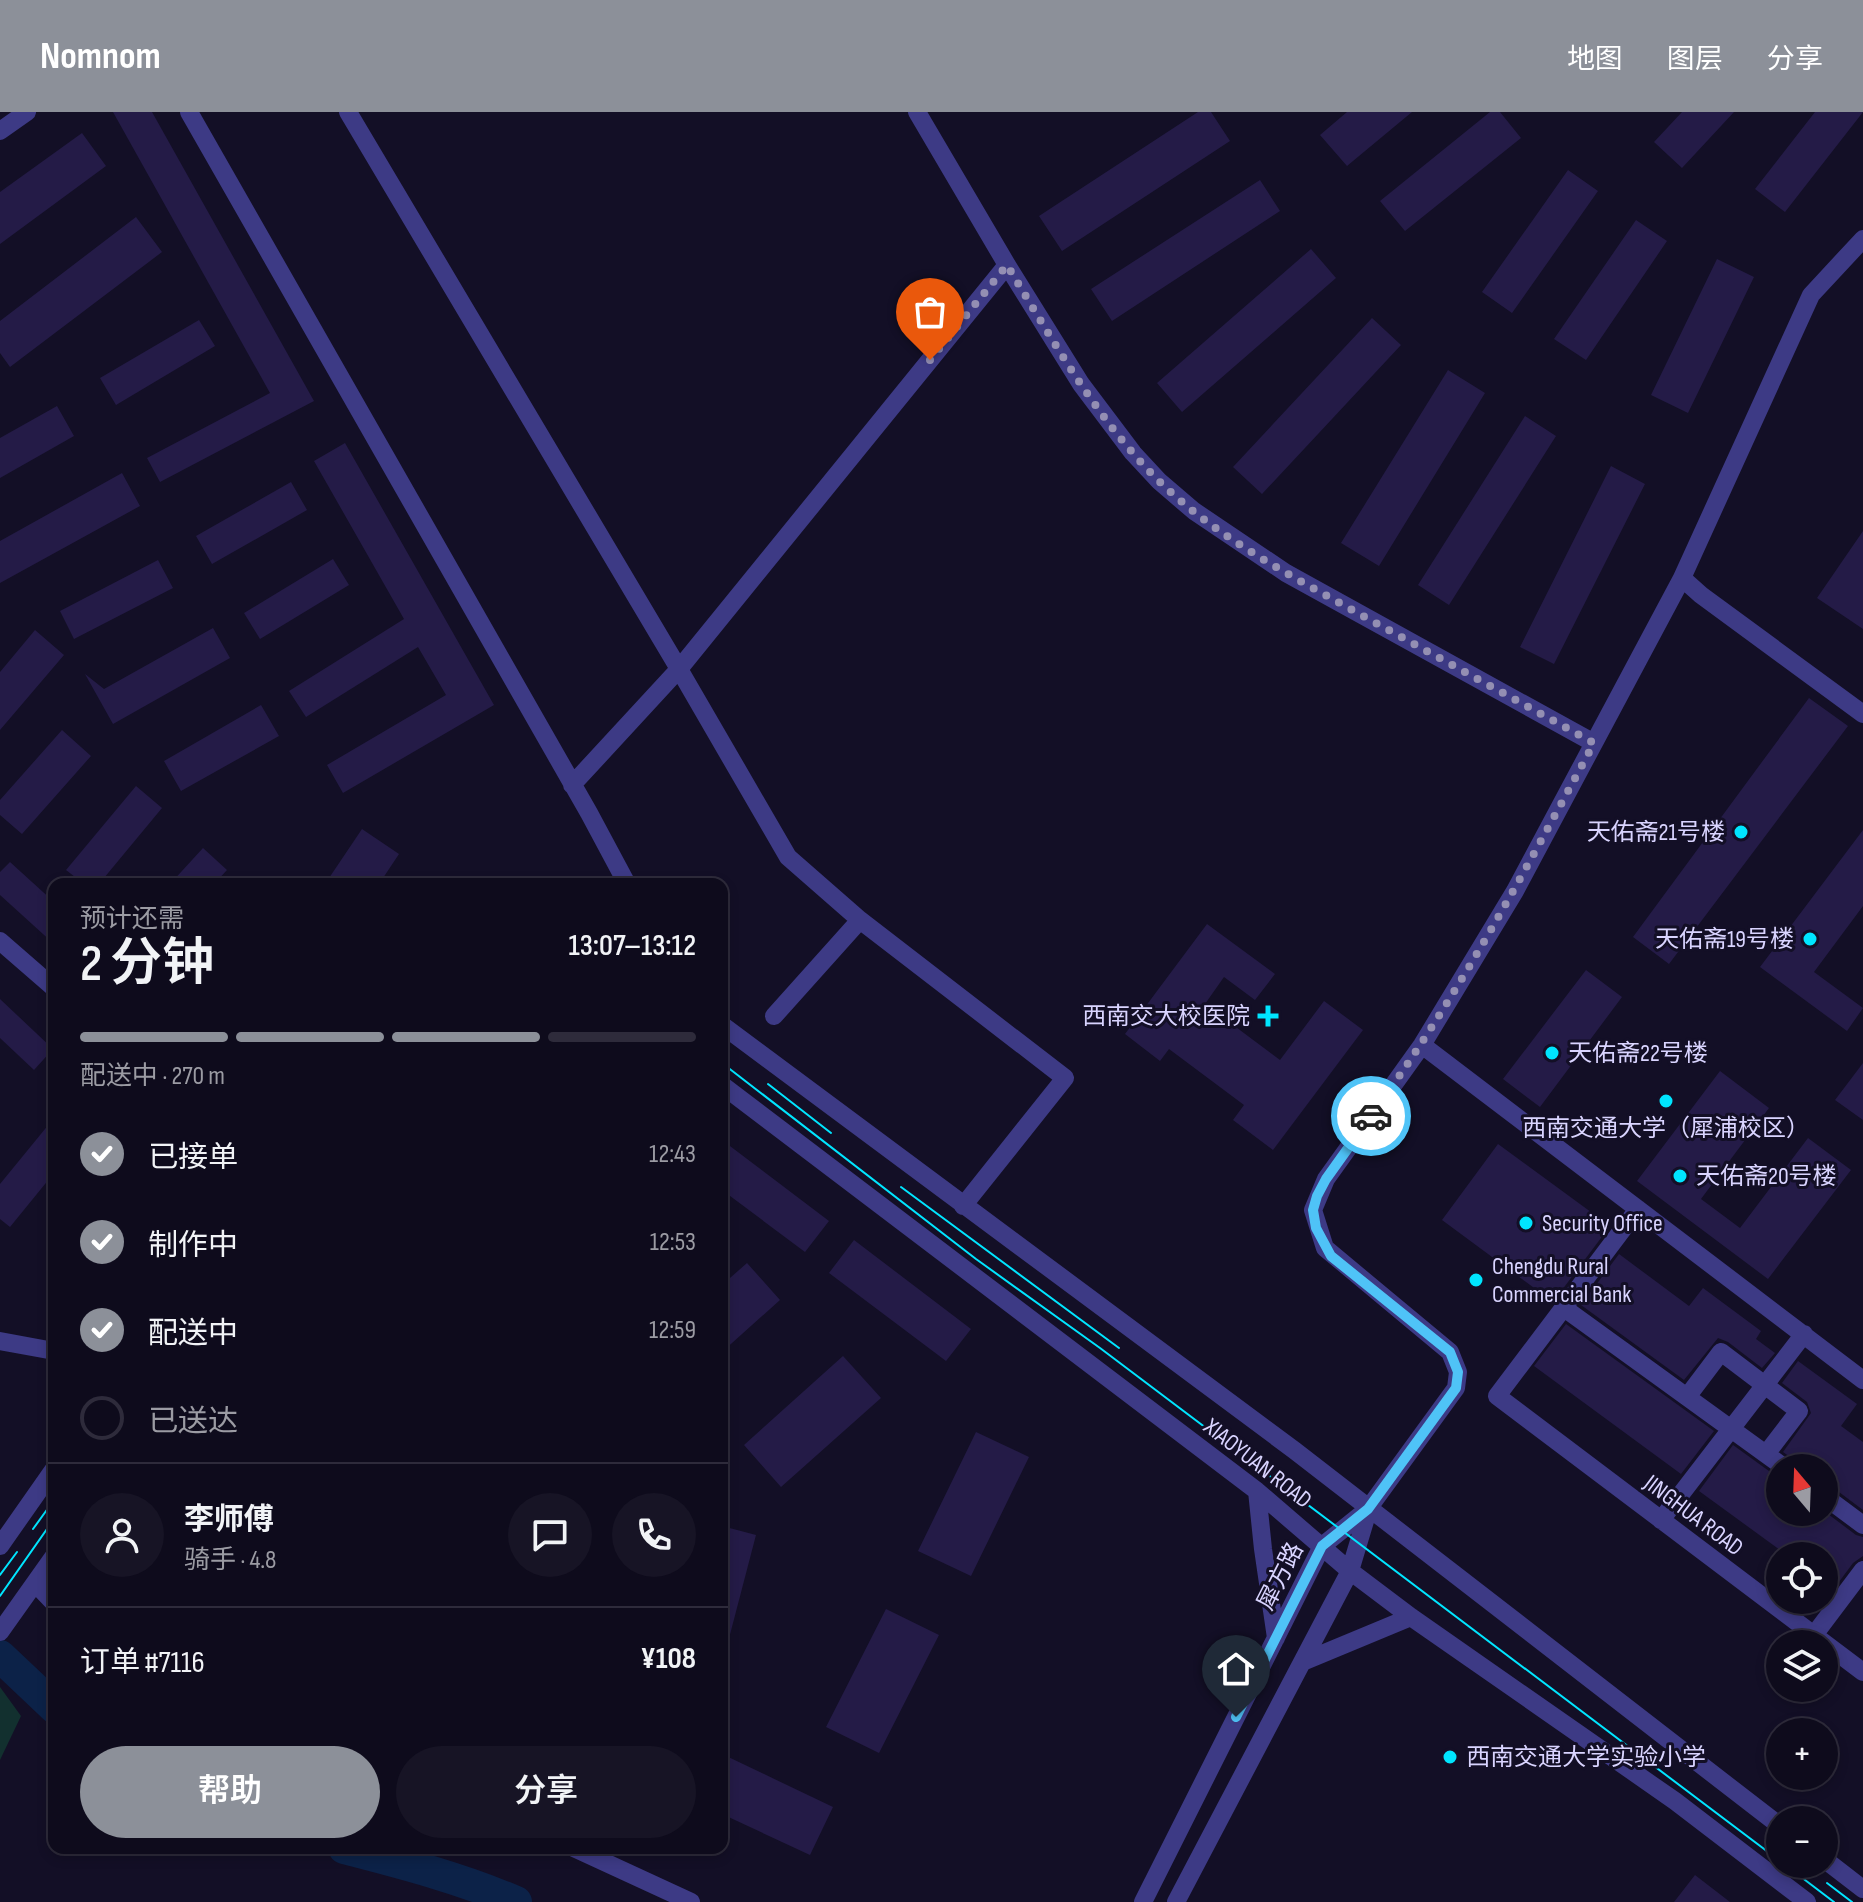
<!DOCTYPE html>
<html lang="zh">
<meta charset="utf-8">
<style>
body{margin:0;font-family:"Sofia Sans Condensed","Noto Sans SC",sans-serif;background:#171425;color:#f1f3f6;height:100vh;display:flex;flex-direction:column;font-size:30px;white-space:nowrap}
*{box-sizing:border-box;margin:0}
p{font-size:26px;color:#9b9ba3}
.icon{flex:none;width:44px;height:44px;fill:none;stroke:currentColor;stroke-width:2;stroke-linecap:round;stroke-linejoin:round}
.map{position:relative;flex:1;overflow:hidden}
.details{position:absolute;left:48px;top:766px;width:680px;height:976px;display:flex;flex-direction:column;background:#0e0b1c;border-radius:16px;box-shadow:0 4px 12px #0003,0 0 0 2px #2e2b3b}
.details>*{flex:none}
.needle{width:52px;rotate:341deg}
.tools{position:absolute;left:1766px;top:1342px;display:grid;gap:16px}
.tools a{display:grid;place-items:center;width:72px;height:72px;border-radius:50%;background:#0e0b1c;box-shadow:0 4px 12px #0003,0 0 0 2px #2e2b3b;font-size:40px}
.pin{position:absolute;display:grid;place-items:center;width:68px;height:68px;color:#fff;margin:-82px -34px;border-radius:50% 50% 50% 0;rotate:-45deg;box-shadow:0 0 8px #0007}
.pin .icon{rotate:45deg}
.courier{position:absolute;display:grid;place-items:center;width:80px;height:80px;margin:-40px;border:6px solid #4fc3f7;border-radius:50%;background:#fff;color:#222;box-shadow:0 2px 10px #0007}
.overview em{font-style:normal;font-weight:600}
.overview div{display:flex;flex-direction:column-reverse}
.overview{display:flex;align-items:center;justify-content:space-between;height:136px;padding:0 32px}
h1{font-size:52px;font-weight:600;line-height:60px}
.bar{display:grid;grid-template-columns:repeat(4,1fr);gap:12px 8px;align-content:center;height:96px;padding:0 32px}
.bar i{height:10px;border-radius:6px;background:#2e2b3b}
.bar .on{background:#8c9099}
.bar p{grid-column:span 4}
.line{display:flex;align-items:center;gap:20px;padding:0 32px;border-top:2px solid #2e2b3b}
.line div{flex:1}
.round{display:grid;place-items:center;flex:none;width:84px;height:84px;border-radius:42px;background:#171425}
ol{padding:0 32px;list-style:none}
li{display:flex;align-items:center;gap:24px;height:88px}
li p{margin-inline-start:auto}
li .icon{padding:8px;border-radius:50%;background:#8c9099;color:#fff;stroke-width:4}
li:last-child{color:#9b9ba3}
li i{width:44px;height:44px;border:4px solid #2e2b3b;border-radius:50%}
.cta{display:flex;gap:16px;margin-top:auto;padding:16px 32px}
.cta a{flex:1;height:92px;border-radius:48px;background:#8c9099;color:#fff;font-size:32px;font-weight:600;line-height:92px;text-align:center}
.cta a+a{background:#171425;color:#f1f3f6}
header{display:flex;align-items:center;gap:48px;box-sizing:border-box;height:112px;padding:0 40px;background:#8c9099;color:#fff}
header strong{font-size:38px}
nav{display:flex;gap:44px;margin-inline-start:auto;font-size:28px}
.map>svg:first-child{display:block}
.green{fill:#12302f}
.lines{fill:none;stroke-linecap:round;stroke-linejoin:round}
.river{stroke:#0c2248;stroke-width:32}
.building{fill:#241b47}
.minor{stroke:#3d3a85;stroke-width:18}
.tram{stroke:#00e5ff;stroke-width:2}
.done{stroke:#948fb3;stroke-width:8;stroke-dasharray:0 14.4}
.route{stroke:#4fc3f7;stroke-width:10}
.poi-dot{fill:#00e5ff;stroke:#130f26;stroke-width:3}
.labels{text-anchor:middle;stroke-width:6;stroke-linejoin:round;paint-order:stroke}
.poi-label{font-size:24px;fill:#d9d4ff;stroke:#130f26;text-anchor:start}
.street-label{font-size:24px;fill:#d9d4ff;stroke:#130f26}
</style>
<header>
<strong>Nomnom</strong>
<nav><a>地图</a><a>图层</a><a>分享</a></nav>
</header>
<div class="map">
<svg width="1863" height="1790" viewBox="0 0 1863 1790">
<rect width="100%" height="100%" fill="#130f26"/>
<path class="green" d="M0,1575L21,1604L0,1648Z"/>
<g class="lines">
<path class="river" d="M0,1544L54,1595
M344,1736C402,1751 460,1766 516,1790"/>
</g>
<path class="building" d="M113,0H152L314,289L160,370L147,346L270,281Z
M1198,0H1211L1230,29L1062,139L1039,104Z
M1347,0H1412L1347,54L1320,23Z
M1490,0H1500L1521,26L1405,119L1380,89Z
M1682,0H1734L1682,56L1654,30Z
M1815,0H1863L1785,100L1755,77Z
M82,21L106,54L0,132V80Z
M1568,58L1598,79L1512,201L1482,180Z
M1260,68L1280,99L1112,209L1091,177Z
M136,105L162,140L10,255L0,241V209Z
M1636,108L1667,129L1586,248L1554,227Z
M1311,137L1336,166L1182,300L1157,271Z
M1717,147L1754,165L1688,301L1651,283Z
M1372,206L1401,233L1262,382L1233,355Z
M199,208L215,234L116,293L100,266Z
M1448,258L1485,281L1379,454L1341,431Z
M57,294L74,324L0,366V326Z
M1525,304L1556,324L1449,493L1418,473Z
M345,331L494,593L343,681L327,653L446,583L418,535L306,605L289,579L404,507L314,349Z
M1611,354L1645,372L1554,552L1520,535Z
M122,361L140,394L0,471V429Z
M291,370L307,398L212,452L196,424Z
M1863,419V517L1817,486Z
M333,447L349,473L260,527L244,501Z
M158,448L173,476L74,527L60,499Z
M213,516L230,546L113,612L85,562L104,577Z
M35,518L64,543L0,618V560Z
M1809,586L1848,614L1669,852L1633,825Z
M261,593L279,624L181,679L164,649Z
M62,618L91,644L22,722L0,703V688Z
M136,674L162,696L99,772H84L66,758Z
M362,717L399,742L379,772H325Z
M1863,718V794L1814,860L1863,896L1847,919L1760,855Z
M203,736L227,758L214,772H170Z
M10,750L54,790V832L0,783V760Z
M1207,812L1275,862L1255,888L1224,865L1205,892L1280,948L1324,889L1363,918L1273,1038L1233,1008L1244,993L1169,937L1160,949L1125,922Z
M1586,858L1622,885L1540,995L1503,967Z
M0,887L53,937L34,958L0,926Z
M1863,951V1008L1835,988Z
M1720,959L1769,996L1701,1087L1740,1116L1808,1026L1851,1058L1768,1167L1637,1069Z
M54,1006V1061L10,1115L0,1107V1072Z
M722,1028L829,1109L805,1140L722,1078Z
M1498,1032L1610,1114L1553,1190L1442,1108Z
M854,1128L971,1217L946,1249L829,1161Z
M1619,1142L1689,1194L1703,1176L1761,1219L1756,1227L1775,1241L1762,1256L1728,1230L1718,1226L1684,1268L1581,1193Z
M747,1151L780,1188L722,1240V1173Z
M1566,1212L1714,1319L1681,1362L1534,1254Z
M843,1244L881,1286L781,1375L744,1333Z
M1798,1249L1857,1292L1841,1314L1863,1330V1398L1831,1374L1824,1372V1356H1797L1793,1347L1783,1340L1811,1301L1807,1290L1782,1271Z
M976,1320L1029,1345L971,1464L918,1439Z
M1733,1333L1780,1367V1400L1824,1399L1856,1423L1863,1425V1444L1853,1451L1833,1478L1824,1472V1444H1776L1780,1438L1699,1379Z
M722,1414L756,1423L727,1534H722Z
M886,1497L939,1523L879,1641L826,1615Z
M722,1642L833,1695L810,1743L722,1702Z
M1695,1763L1730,1790H1674Z"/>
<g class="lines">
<path class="minor" d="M189,0L589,701L627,772
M348,0L679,557L788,745L860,808L1065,966L963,1094
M917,0L1007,153L1081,272L1133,341L1159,369L1194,399L1286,461L1594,631
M0,19L27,0
M1682,466L1701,483L1863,602
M572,673L679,557L1007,153
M0,829L54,876
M774,904L860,808
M722,913L1294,1338L1780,1714
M1422,933L1863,1268
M722,973L1257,1379L1350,1459L1411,1505L1675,1689L1807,1790
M1638,1097L1497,1284L1863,1560
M1564,1196L1785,1356
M0,1229L54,1239
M1687,1285L1721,1240L1799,1299L1766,1342
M1257,1379L1263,1437L1276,1526
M1824,1384L1863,1413
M1661,1408L1804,1222
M0,1434L54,1357
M35,1471L54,1491
M0,1520L54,1444
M1814,1523L1863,1458
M1305,1549L1411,1505
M574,1736L691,1790
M1824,1747L1863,1777
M1143,1790L1322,1434L1368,1397L1456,1276L1458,1260L1450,1240L1325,1136L1313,1098L1326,1067L1422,933L1515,779L1682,466L1811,183L1863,127
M1176,1790L1350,1459L1368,1399"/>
<path class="tram" d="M722,951L976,1147L1100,1236L1780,1749
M768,972L831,1021
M901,1075L1119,1236
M33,1417L54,1388
M0,1463L17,1440
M0,1484L54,1407
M1784,1752L1834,1790
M1827,1771L1852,1790"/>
</g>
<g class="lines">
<path class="done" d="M930,248L1007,153C1052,227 1096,306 1157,367C1213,423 1286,461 1354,499C1434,543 1514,587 1594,631C1525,759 1457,886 1371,1004"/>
<path class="route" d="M1236,1605L1322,1434L1368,1397L1456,1276L1458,1260L1450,1240L1331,1144L1316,1116L1313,1098L1317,1084L1326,1067L1371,1004"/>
</g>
<g class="poi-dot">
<circle cx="1741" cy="720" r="8"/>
<circle cx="1810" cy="827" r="8"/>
<path d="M1264 892h8v8h8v8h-8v8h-8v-8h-8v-8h8z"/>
<circle cx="1552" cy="941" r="8"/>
<circle cx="1666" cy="989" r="8"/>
<circle cx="1680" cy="1064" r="8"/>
<circle cx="1526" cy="1111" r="8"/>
<circle cx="1476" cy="1168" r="8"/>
<circle cx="1450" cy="1645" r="8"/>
</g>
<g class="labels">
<g class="poi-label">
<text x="1725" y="728" text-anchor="end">天佑斋21号楼</text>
<text x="1794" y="835" text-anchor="end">天佑斋19号楼</text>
<text x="1250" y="912" text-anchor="end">西南交大校医院</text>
<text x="1568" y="949">天佑斋22号楼</text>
<text x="1666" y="1024" text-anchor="middle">西南交通大学（犀浦校区）</text>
<text x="1696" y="1072">天佑斋20号楼</text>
<text x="1542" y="1119">Security Office</text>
<text x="1492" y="1162">Chengdu Rural<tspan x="1492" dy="28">Commercial Bank</tspan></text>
<text x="1466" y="1653">西南交通大学实验小学</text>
</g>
<g class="street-label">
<text transform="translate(1258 1351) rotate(38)" y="8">XIAOYUAN ROAD</text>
<text transform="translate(1694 1403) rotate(37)" y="8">JINGHUA ROAD</text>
<text transform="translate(1280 1464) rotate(-63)" y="8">犀方路</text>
</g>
</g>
</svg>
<div class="tools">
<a><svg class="needle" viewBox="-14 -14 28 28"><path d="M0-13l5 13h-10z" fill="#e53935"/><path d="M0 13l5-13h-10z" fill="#9b9ba3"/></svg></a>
<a><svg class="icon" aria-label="locate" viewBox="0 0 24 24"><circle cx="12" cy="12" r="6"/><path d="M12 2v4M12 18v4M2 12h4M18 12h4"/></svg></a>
<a><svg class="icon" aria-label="layers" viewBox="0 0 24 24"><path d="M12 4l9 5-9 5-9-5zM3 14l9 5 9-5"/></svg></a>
<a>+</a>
<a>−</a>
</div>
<div class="pin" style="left:930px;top:248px;background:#ea580c"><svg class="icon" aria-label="bag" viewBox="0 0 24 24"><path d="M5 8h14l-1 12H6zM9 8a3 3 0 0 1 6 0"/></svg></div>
<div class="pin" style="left:1236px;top:1605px;background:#1f2937"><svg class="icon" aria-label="home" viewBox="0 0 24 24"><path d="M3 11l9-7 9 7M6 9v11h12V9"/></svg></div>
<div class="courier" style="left:1371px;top:1004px"><svg class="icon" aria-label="car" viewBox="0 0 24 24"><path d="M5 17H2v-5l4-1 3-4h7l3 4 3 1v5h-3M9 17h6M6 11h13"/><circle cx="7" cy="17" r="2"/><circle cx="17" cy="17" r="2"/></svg></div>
<section class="details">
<div class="overview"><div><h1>2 分钟</h1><p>预计还需</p></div><em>13:07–13:12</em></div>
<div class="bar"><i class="on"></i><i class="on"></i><i class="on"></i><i></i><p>配送中 · 270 m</p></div>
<ol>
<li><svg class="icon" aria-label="check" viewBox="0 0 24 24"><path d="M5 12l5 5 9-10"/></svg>已接单<p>12:43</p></li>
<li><svg class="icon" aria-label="check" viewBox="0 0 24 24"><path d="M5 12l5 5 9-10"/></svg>制作中<p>12:53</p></li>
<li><svg class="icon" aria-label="check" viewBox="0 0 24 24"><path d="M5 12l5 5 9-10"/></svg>配送中<p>12:59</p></li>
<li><i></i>已送达</li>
</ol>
<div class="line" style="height:144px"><a class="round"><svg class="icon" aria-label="person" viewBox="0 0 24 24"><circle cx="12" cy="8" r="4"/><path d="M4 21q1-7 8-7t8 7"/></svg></a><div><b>李师傅</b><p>骑手 · 4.8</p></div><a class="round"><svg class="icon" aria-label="chat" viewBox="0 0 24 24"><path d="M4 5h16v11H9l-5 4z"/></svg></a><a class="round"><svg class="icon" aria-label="phone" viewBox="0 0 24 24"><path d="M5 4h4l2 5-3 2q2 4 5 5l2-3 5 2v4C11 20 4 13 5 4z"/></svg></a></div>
<div class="line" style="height:104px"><div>订单 #7116</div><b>¥108</b></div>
<div class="cta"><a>帮助</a><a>分享</a></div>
</section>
</div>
